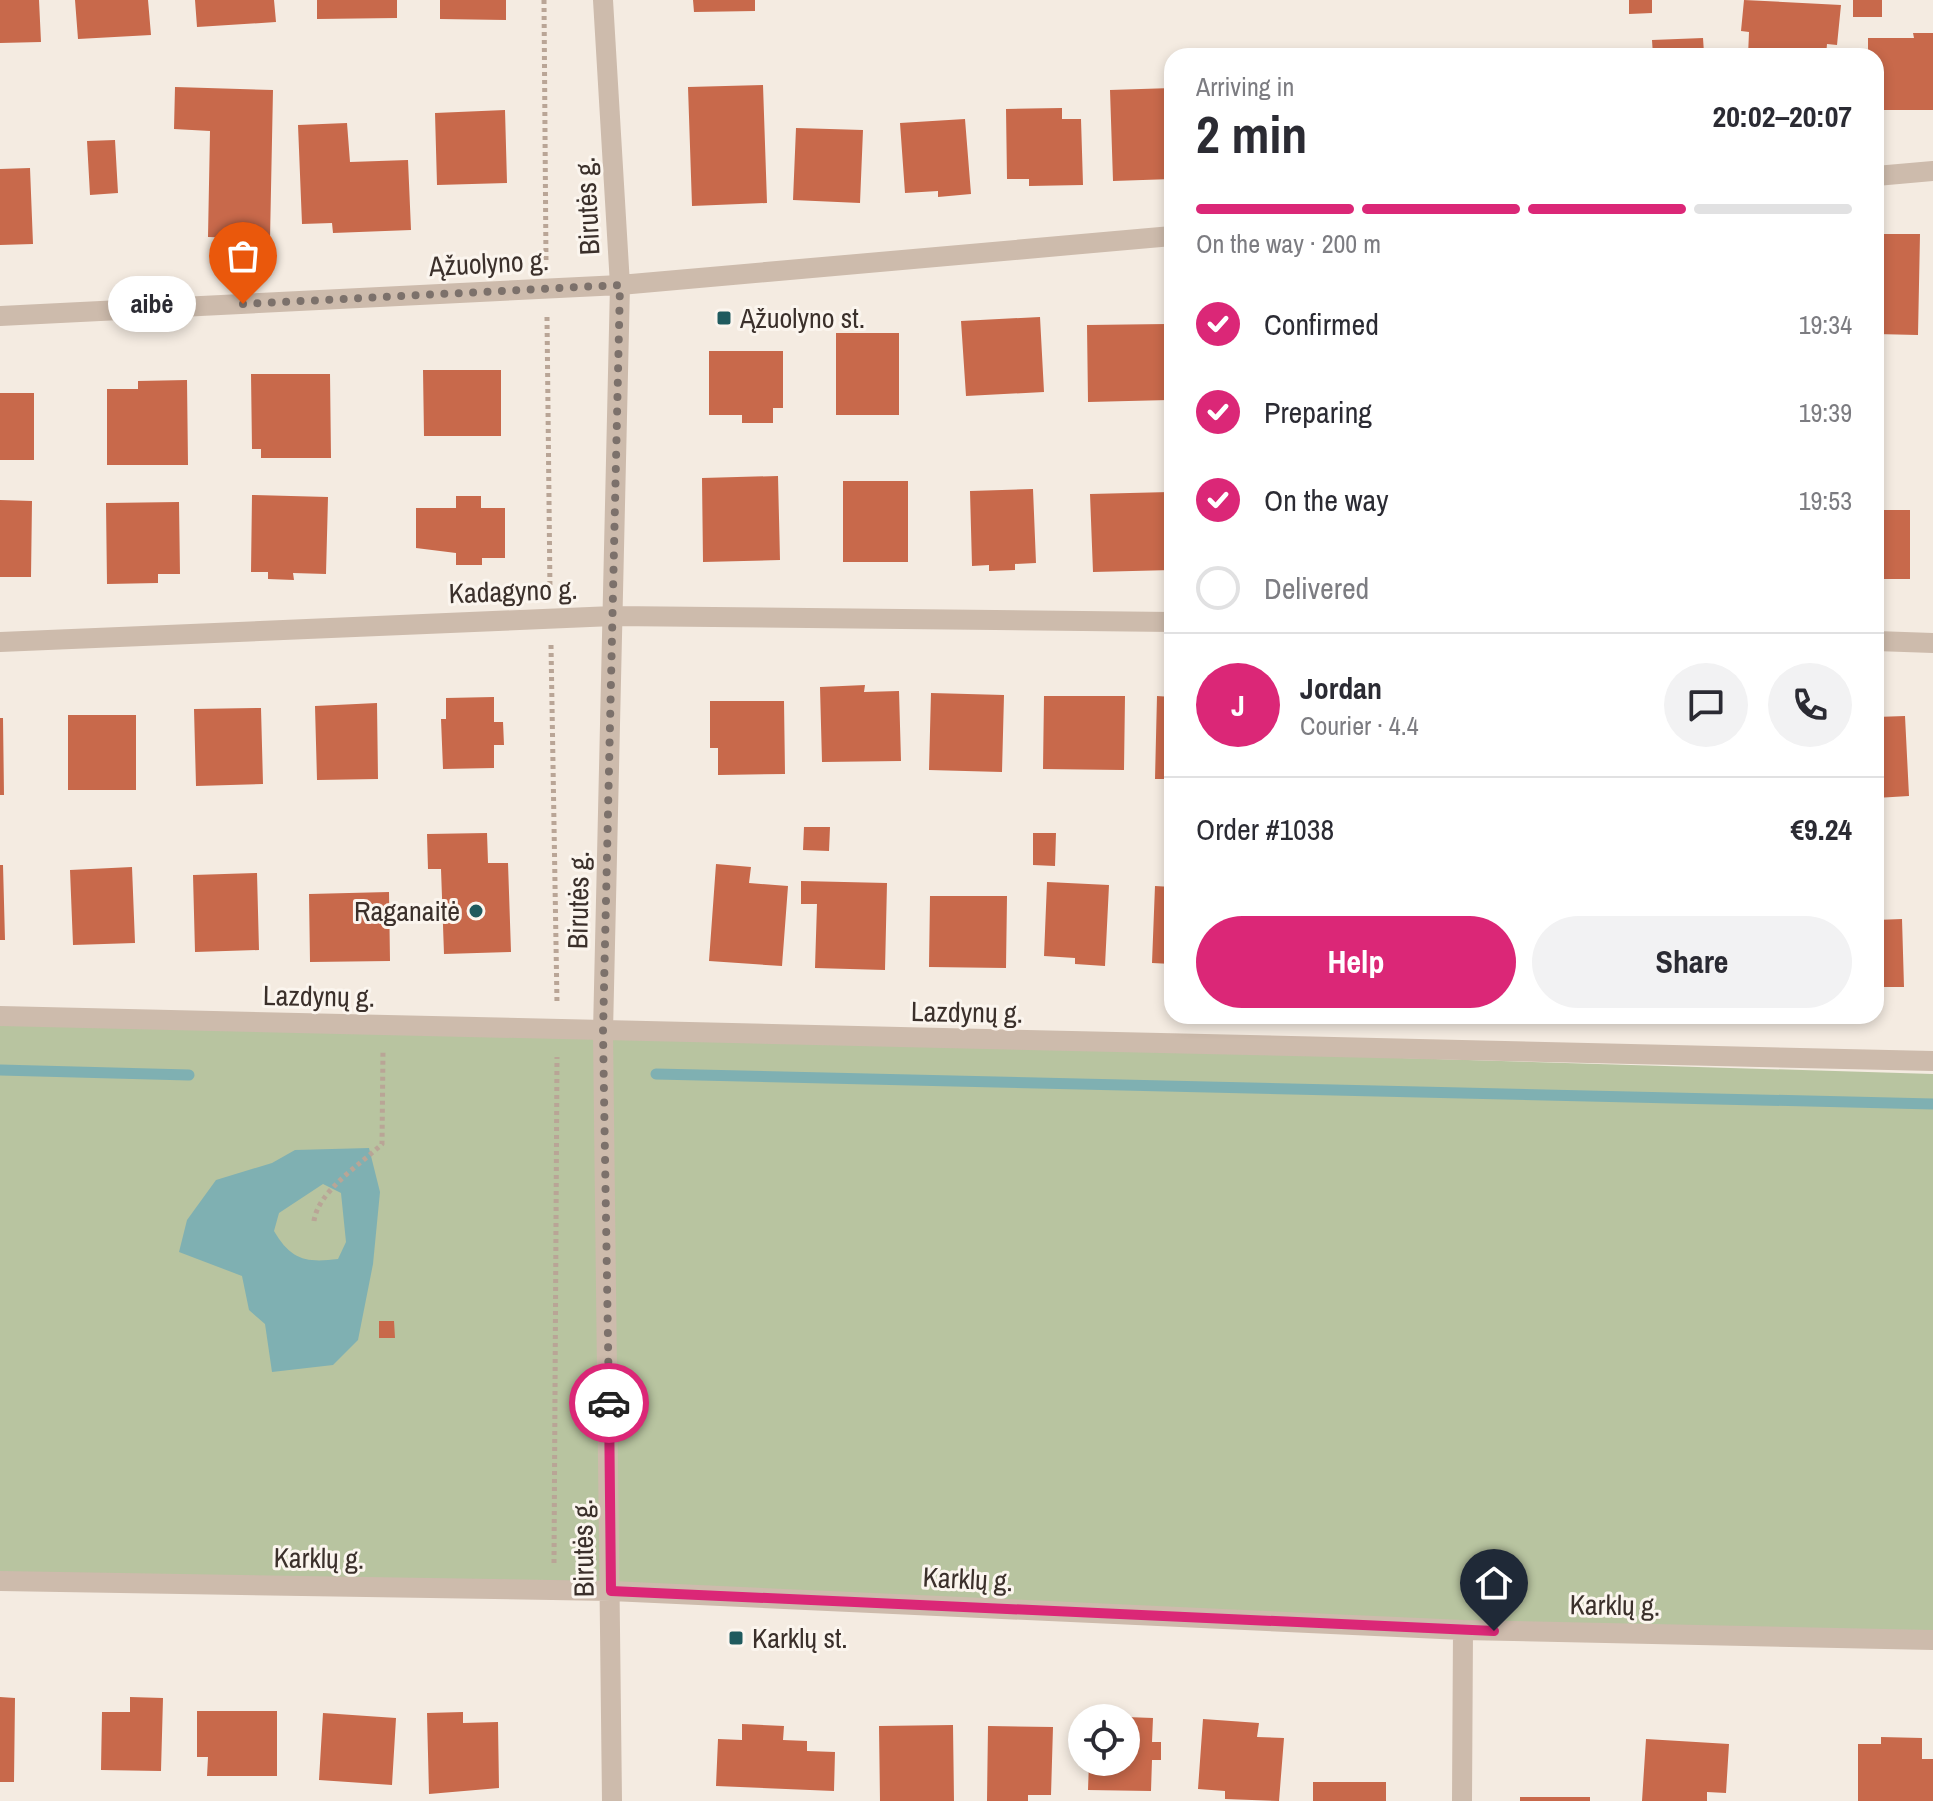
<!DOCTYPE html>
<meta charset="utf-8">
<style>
body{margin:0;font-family:"Archivo Narrow",sans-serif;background:#f2f2f3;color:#2b2b33;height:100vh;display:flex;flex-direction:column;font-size:30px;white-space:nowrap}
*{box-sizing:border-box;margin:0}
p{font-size:26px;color:#7c7c81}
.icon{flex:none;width:44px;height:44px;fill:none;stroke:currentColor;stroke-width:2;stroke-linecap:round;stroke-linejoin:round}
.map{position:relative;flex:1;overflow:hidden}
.details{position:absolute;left:1164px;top:48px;width:720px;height:976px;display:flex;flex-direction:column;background:#fff;border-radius:24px;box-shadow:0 4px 12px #0003}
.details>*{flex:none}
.buttons{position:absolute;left:1068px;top:1704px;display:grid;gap:16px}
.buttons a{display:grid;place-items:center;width:72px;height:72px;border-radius:50%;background:#fff;box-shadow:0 4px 12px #0003;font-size:40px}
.pin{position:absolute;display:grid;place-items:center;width:68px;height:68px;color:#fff;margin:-82px -34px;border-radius:50% 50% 50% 0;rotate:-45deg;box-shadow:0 0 8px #0007}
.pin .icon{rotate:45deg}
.courier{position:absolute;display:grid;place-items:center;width:80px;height:80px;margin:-40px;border:6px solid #db2777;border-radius:50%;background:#fff;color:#222;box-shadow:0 2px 10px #0007}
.bubble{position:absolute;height:56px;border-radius:28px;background:#fff;box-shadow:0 4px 12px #0003;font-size:26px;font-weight:700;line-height:56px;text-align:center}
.head em{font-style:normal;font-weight:700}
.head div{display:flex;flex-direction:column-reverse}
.head{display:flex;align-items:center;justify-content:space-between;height:136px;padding:0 32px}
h1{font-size:52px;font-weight:700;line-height:60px}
.bar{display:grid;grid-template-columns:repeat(4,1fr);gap:12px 8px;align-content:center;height:96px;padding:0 32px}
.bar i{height:10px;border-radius:6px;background:#e1e1e2}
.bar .active{background:#db2777}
.bar p{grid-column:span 4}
.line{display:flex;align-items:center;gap:20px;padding:0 32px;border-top:2px solid #e1e1e2}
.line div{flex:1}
.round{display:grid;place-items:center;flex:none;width:84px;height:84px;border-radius:42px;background:#f2f2f3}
ol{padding:0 32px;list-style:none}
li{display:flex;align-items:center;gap:24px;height:88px}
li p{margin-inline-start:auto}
li .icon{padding:8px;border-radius:50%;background:#db2777;color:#fff;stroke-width:4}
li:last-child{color:#7c7c81}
li i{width:44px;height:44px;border:4px solid #e1e1e2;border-radius:50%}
.cta{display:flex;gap:16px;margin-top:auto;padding:16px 32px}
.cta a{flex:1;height:92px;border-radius:48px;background:#db2777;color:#fff;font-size:32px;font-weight:700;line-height:92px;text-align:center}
.cta a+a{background:#f2f2f3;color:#2b2b33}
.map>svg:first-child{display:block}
.green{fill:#b8c4a0}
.water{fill:#7fb0b2;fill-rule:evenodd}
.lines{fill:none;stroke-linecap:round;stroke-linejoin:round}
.stream{stroke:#7fb0b2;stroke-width:11}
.building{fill:#c8694b}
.path{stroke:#b9a596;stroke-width:5;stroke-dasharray:4 4;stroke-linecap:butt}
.minor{stroke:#cdbbac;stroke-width:20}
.done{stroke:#7c716b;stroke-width:8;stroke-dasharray:0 14.4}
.route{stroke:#db2777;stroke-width:10}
.poi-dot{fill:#1f5a5e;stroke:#fbf5ee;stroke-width:3}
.labels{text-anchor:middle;stroke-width:6;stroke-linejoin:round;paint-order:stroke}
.street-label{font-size:28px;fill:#3b302b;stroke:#fbf5ee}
.poi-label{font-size:28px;fill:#3b302b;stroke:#fbf5ee;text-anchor:start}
</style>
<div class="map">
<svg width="1933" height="1801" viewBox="0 0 1933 1801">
<rect width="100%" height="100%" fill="#f4ebe1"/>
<path class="green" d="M0,1016L1933,1074V1640L611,1591L0,1581Z"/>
<path class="water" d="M369,1148L380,1192L373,1264L358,1340L333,1365L272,1372L265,1324L249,1310L242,1276L179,1252L187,1220L216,1180L272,1163L295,1150ZM323,1184L341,1193L346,1242L338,1259C306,1263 291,1260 274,1231L279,1213Z"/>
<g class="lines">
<path class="stream" d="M0,1070L189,1075
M656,1074L1933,1104"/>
</g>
<path class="building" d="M0,0H39L41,42L0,43Z
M75,0H148L151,35L78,39Z
M195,0H274L276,22L197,27Z
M317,0H397V18L317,19Z
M440,0H506V20L440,19Z
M693,0H755V11L694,12Z
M1629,0H1652V13L1629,14Z
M1744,0L1841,5L1837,45L1827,44L1826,56H1748L1749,32L1741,31Z
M1853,0H1882V17H1853Z
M1913,33H1933V110H1876V56H1868V38H1914Z
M1703,38L1704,53H1717V56H1653L1652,40Z
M763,85L767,203L692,206L688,87Z
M175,87L273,90L270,239L208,237L210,131L174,129Z
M1172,88V179L1113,181L1110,90Z
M1062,108V119H1081L1083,185L1029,186V179H1007L1006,109Z
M505,110L507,183L437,185L435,113Z
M965,119L971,194L938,197V191L905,193L900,123Z
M347,123L350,162L408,160L411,230L333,233L332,223L302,224L298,125Z
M796,128L863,130L860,203L793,200Z
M115,140L118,193L90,195L87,141Z
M30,168L33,244L0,245V169Z
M1876,234H1920L1918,335L1876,334Z
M1040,317L1044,392L966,396L961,321Z
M1167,324L1169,400L1088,402L1087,325Z
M836,333H899V415H836Z
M709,351H783V408H773V423H742V415H709Z
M423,370H501V436H424Z
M251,374H330L331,458H261V449H252Z
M187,380L188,465H107V389H138V381Z
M1876,392H1884L1882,441H1876Z
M0,393H34V460H0Z
M778,476L780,560L703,562L702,478Z
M843,481H908V562H843Z
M1033,489L1036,563L1015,564V570L989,571V565L972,566L970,491Z
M1170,492L1172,570L1093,572L1090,494Z
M252,495L328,497L326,574L293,573L294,580L268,579V572H251Z
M456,496H481V508H505V558H482V565H456V553L416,548V508H456Z
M0,500L32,501L31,577H0Z
M179,502L180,574H158V583L107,584L106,503Z
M1876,510H1910V579H1876Z
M865,685L864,692L899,691L901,761L822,762L820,687Z
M931,693L1004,695L1002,772L929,770Z
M1044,696H1125L1124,770L1043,769Z
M1157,696L1172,697V779H1155Z
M494,697V722H503L504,745H494V768L443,769L441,719H446V698Z
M710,701H784L785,774L718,775V748H710Z
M377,703L378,779L317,780L315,706Z
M261,708L263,784L196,786L194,709Z
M68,715H136V790H68Z
M1905,716L1909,796L1876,798V717Z
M0,718H3L4,795H0Z
M804,827H830L829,851L803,850Z
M487,833L488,863H508L511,952L444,954L441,869H428L427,834Z
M1033,833H1056L1055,866L1033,865Z
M716,864L751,867L749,883L788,886L782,966L709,961Z
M0,865H3L5,940H0Z
M132,867L135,943L73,945L70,870Z
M257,873L259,950L195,952L193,875Z
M801,881L887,883L885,970L815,968L817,904H801Z
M1047,882L1109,885L1105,966L1075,964V958L1044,956Z
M1155,886L1172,887V964L1152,963Z
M389,892L390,961L310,962L309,894Z
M930,896H1007L1006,968L929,967Z
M1902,919L1904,987H1876V920Z
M379,1321H394L395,1338H379Z
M0,1697L15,1698L14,1782H0Z
M130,1697L163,1698L161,1771L101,1770L102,1712H130Z
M197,1711H277V1776H207L208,1757H197Z
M463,1712V1723L498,1722L499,1788L429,1794L427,1713Z
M323,1713L396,1718L392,1785L319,1780Z
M1126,1717L1153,1718L1152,1742H1161V1760H1152L1151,1791L1088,1790L1089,1762H1126Z
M1203,1719L1259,1723L1257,1737L1284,1738L1279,1801L1225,1799V1791L1198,1789Z
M742,1724L784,1726L783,1740L807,1741V1751L835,1752L834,1791L716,1786L718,1739L742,1740Z
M953,1725L954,1801H880L879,1726Z
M988,1726L1053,1727L1051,1795H1028V1801H987Z
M1881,1737L1922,1738V1759H1933V1801H1858V1744H1881Z
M1646,1739L1729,1744L1726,1793L1707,1792V1801H1642Z
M1313,1782H1386V1801H1313Z
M1520,1797H1590V1801H1520Z"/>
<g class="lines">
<path class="path" d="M544,0L546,263
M547,317L550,591
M551,645L557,1003
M314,1221C318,1191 361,1164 382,1144L383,1050
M554,1563L557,1057"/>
<path class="minor" d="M603,0L620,285L603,1032L612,1801
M1876,176L1933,171
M0,316L620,285L1172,236
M1876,641L1933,643
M0,642L613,616L1172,622
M0,1016L1933,1061
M0,1581L611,1591L1463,1630L1933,1640
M1462,1801L1463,1630"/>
</g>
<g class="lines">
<path class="done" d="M243,304L620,285L603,1032L609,1403"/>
<path class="route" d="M609,1403L611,1591L1494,1631"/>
</g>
<g class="poi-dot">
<rect x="716" y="310" width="16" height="16" rx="4"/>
<circle cx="476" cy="911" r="8"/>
<rect x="728" y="1630" width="16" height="16" rx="4"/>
</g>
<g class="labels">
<g class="street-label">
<text transform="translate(587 206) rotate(-93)" y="10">Birutės g.</text>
<text transform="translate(489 263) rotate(-3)" y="10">Ąžuolyno g.</text>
<text transform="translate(513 591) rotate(-2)" y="10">Kadagyno g.</text>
<text transform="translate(578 900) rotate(-89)" y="10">Birutės g.</text>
<text transform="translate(319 996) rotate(1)" y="10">Lazdynų g.</text>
<text transform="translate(967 1012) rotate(1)" y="10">Lazdynų g.</text>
<text transform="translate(583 1548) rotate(-91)" y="10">Birutės g.</text>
<text transform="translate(319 1558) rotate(1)" y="10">Karklų g.</text>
<text transform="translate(968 1579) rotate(3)" y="10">Karklų g.</text>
<text transform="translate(1615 1605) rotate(1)" y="10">Karklų g.</text>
</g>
<g class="poi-label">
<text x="740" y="328">Ąžuolyno st.</text>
<text x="460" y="921" text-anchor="end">Raganaitė</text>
<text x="752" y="1648">Karklų st.</text>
</g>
</g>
</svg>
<div class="buttons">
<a><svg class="icon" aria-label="locate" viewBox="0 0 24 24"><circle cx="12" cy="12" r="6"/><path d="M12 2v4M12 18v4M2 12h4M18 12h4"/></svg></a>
</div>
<div class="pin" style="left:243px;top:304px;background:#ea580c"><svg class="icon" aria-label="bag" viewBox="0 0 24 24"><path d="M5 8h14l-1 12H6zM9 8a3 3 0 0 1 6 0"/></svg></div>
<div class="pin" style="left:1494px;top:1631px;background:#1f2937"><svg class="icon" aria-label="home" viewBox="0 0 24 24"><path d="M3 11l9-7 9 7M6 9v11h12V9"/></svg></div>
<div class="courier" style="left:609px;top:1403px"><svg class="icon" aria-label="car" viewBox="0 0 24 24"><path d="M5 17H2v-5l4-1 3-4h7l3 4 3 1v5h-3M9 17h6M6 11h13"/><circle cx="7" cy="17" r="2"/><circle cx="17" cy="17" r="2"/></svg></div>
<div class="bubble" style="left:108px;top:276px;width:88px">aibė</div>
<section class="details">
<div class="head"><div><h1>2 min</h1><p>Arriving in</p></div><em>20:02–20:07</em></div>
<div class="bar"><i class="active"></i><i class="active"></i><i class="active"></i><i></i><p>On the way · 200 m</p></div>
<ol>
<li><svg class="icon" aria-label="check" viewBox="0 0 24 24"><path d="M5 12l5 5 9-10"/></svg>Confirmed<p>19:34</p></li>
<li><svg class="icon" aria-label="check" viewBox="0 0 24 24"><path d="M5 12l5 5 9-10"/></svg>Preparing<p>19:39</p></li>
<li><svg class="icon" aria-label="check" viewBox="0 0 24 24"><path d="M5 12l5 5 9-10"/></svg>On the way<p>19:53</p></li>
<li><i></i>Delivered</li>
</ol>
<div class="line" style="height:144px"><b class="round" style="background:#db2777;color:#fff">J</b><div><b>Jordan</b><p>Courier · 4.4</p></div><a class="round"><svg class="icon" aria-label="chat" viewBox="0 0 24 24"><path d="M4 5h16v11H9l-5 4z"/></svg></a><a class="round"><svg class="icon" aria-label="phone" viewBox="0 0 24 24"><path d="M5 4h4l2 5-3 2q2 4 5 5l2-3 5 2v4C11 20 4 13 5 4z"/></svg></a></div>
<div class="line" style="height:104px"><div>Order #1038</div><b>€9.24</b></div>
<div class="cta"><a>Help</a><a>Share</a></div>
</section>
</div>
